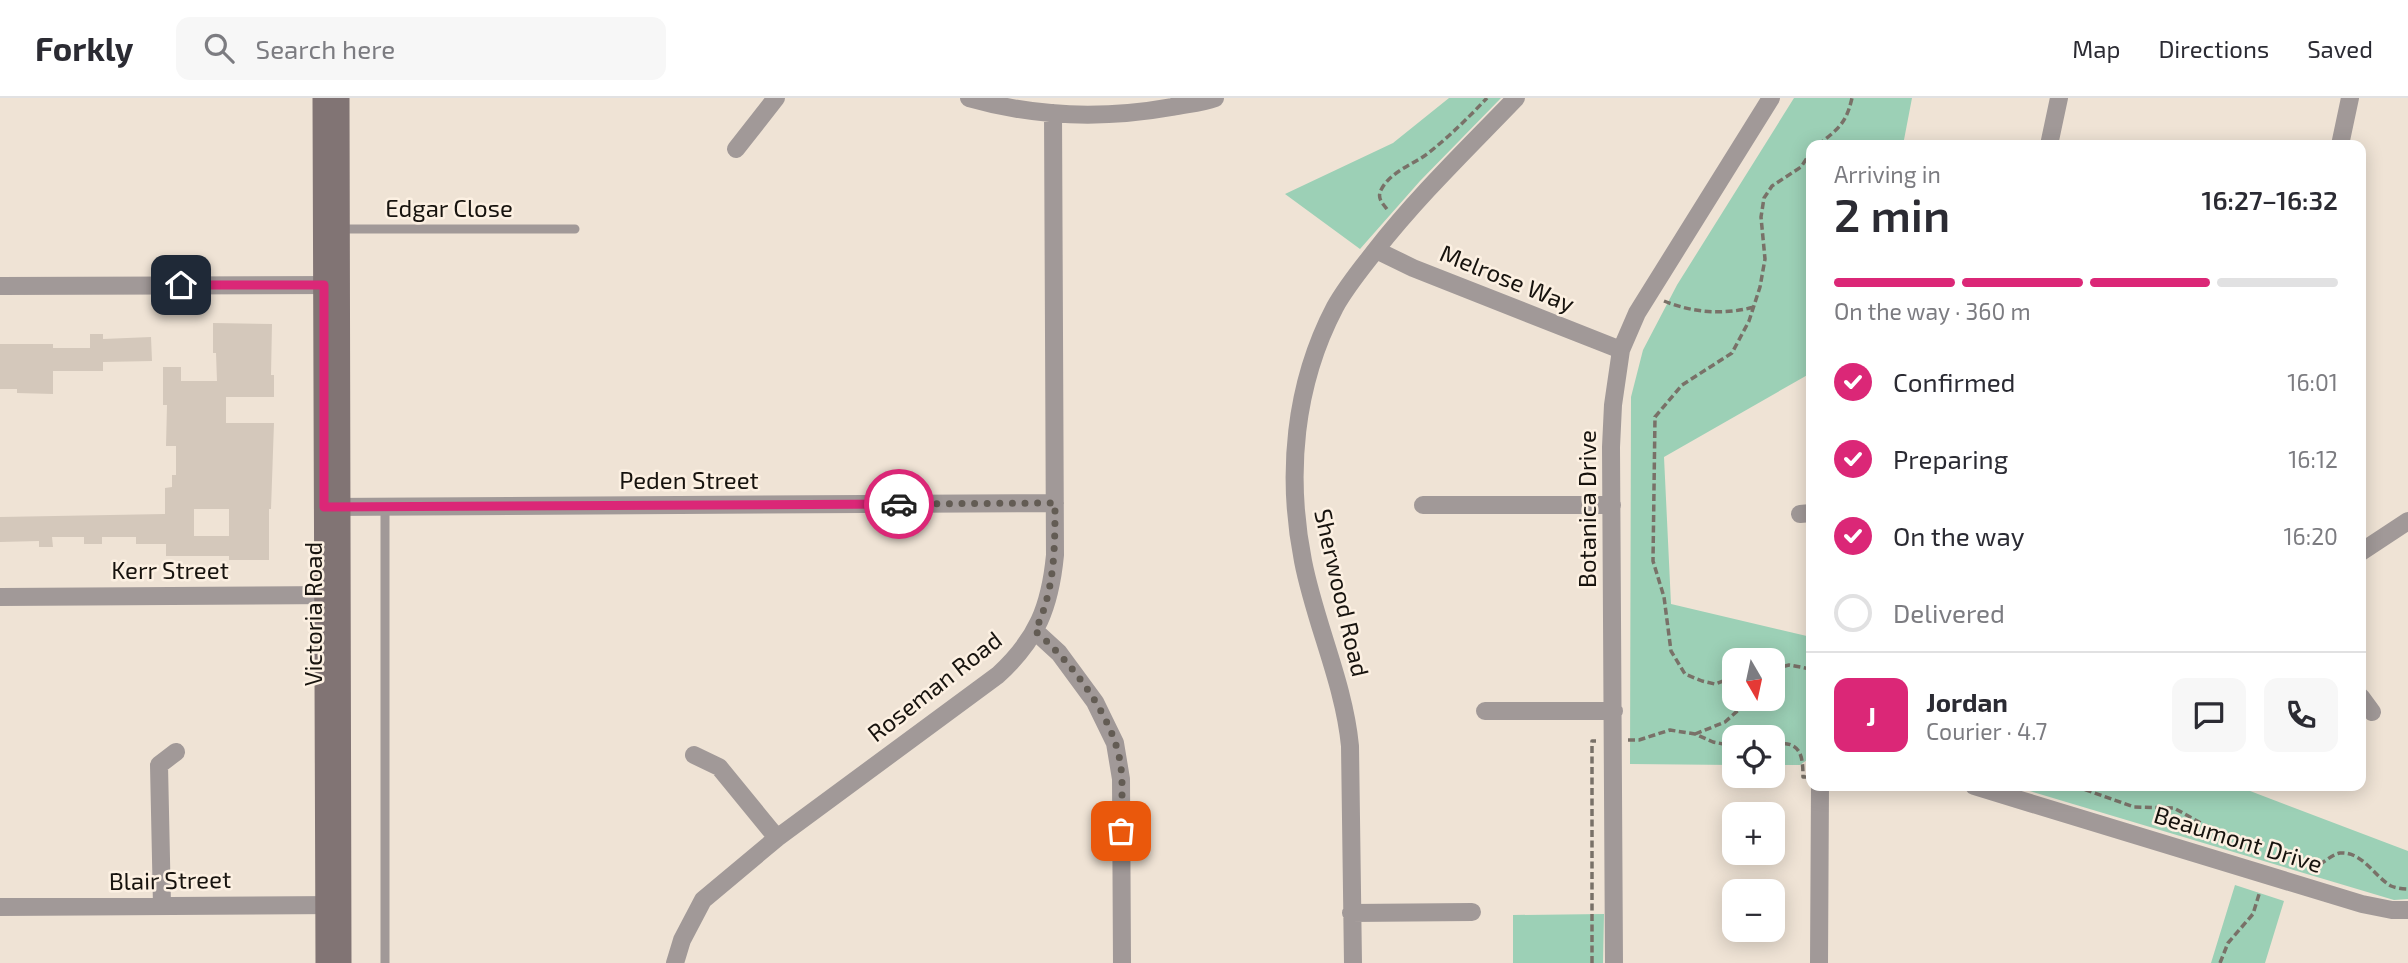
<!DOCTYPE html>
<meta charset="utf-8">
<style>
body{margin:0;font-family:"Exo 2",sans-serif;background:#f7f7f7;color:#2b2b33;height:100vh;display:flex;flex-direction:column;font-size:26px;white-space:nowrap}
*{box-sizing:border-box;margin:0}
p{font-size:23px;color:#7c7c81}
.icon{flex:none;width:38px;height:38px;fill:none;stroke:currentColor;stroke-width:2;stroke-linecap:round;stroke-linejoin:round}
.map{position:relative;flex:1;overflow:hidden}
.details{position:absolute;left:1806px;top:42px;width:560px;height:651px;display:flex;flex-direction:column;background:#fff;border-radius:14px;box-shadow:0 4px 18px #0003}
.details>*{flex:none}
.needle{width:46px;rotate:171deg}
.tools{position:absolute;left:1722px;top:550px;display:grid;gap:14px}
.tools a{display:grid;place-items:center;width:63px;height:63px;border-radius:14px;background:#fff;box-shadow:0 4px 18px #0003;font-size:35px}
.pin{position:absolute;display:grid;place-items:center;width:60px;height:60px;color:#fff;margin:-30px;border-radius:14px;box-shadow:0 4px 10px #0006}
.courier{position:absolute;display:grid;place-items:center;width:70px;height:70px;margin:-35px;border:5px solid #db2777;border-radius:50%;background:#fff;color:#222;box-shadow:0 2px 9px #0007}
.summary em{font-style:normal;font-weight:600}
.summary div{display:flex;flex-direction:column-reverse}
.summary{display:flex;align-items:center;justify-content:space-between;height:119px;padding:0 28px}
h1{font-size:46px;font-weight:600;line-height:52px}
.bar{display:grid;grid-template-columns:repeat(4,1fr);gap:10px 7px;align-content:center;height:84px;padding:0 28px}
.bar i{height:9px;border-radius:5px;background:#e1e1e2}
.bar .current{background:#db2777}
.bar p{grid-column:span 4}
.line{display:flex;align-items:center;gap:18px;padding:0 28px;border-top:2px solid #e1e1e2}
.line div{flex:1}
.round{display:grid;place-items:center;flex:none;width:74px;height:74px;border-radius:14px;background:#f7f7f7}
ol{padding:0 28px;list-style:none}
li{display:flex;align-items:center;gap:21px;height:77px}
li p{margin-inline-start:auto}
li .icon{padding:7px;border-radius:50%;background:#db2777;color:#fff;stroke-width:4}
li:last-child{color:#7c7c81}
li i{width:38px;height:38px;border:4px solid #e1e1e2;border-radius:50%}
header{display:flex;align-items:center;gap:42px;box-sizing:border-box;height:98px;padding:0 35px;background:#fff;border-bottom:2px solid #e1e1e2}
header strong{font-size:33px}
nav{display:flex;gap:38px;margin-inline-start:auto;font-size:24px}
.search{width:490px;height:63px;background:#f7f7f7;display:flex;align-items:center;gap:18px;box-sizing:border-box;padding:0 24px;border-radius:14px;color:#7c7c81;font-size:26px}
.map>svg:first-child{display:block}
.green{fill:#9cd0b6;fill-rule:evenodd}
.building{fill:#d4c8bb;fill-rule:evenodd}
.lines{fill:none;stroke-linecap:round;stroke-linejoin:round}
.path{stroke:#797168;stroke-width:3.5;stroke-dasharray:7 3.5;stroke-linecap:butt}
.lane{stroke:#a19998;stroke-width:9}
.street{stroke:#a19998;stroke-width:18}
.secondary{stroke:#817474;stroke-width:21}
.done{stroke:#635c54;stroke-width:7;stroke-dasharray:0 12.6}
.route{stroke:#db2777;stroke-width:9}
.labels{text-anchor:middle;stroke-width:5;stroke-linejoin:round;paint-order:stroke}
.street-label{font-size:24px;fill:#17130e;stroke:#fcf0e2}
</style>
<header>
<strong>Forkly</strong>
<div class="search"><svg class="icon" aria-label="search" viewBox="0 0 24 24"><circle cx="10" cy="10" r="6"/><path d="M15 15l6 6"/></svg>Search here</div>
<nav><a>Map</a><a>Directions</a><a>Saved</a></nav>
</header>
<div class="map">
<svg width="2408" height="865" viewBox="0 0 2408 865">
<rect width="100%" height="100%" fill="#efe3d5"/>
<path class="green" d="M1449,0H1501L1420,83L1360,151L1285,96L1393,45Z
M1794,0H1912L1903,47H1811V275L1664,359L1671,506L1811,539V659L1800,667H1773V639H1734V667L1630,666L1631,299L1643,252L1677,187ZM1734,562H1773V600H1734Z
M2013,688H2237L2408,753V801L2394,802Z
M2235,787L2284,803L2265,865H2211Z
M1604,816L1603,865H1513V817Z"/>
<path class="building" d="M213,225L272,226L271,277H274V299H226V325H274L271,411H269V462H229V458H166V446H136V439H102V446H84V439H52L53,449H39V443L0,444V419L165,416V390L172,389V377H176V348H166L167,307H163V269H181V283H217L216,255H213ZM194,411H229V438H194Z
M90,236H103V241L151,239L152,263L103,264V273H53V296L17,295V291H0V246H53V250H90Z"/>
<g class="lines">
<path class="path" d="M1818,47C1838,31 1846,26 1852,0
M1387,111C1382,105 1377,100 1381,92C1390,74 1412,67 1427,56C1449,39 1468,20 1487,0
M1664,203C1693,215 1725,217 1754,209
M1773,571L1789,567L1811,571
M1734,579L1715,586L1702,583L1685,576L1671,553L1664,499L1653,463L1655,319L1682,287L1732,255L1749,223L1760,189L1765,161L1761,119L1764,100L1772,88L1801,69L1811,54
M1695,636L1725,624L1752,600
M1628,642H1639L1670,632L1695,636L1713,644L1734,648
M1773,646C1800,642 1803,656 1803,679H1806
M2075,688L2134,709L2174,710L2224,738L2232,747
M2310,771C2321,768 2330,757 2340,755C2362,753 2375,779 2391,788C2396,790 2403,791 2408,791
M1592,865V643H1596
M2220,865L2228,845L2253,816L2260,793"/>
<path class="lane" d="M340,131H575
M385,409V865"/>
<path class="street" d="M969,0C1035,19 1105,21 1172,9C1186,6 1202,5 1215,0
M2049,47L2059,0
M2340,47L2350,0
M736,51L776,0
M1376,152L1413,170L1621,252
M0,188L336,187
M1423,407H1612
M327,409L1055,405
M1800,416L1811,415
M2361,454L2408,423
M0,499L337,497
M1035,533L1059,555L1095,604L1115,645L1121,681L1122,865
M2361,599L2372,614
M1485,613H1614
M694,657L719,669L777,740
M1974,688L2362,806L2392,812H2408
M162,808L159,667L176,654
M0,809L339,807
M1351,815L1472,814
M675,865L682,842L703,802L777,740L998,577C1037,541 1050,509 1055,457L1053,15
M1353,865L1350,648C1344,585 1315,525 1303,463C1286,377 1294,287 1335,209C1346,189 1361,171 1375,153C1418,98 1468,50 1516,0
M1614,865L1611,349L1613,307L1621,252L1637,215L1771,0
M1819,865L1820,688"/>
<path class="secondary" d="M323,0L326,865
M339,0L341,865"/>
</g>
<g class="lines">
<path class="done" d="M899,406L1055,405C1055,450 1055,492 1035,533C1070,562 1112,617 1120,663C1124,686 1121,710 1121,733"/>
<path class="route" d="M181,187H324V409L899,406"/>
</g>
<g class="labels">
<g class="street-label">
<text x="449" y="119">Edgar Close</text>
<text transform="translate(1507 181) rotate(22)" y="8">Melrose Way</text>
<text x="689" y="391">Peden Street</text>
<text transform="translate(1588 411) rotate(-90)" y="8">Botanica Drive</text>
<text x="170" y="481">Kerr Street</text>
<text transform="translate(1341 495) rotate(77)" y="8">Sherwood Road</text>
<text transform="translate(314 516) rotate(-90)" y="8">Victoria Road</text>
<text transform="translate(935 589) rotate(-38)" y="8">Roseman Road</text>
<text transform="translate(2238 742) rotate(17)" y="8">Beaumont Drive</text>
<text transform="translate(170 783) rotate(-1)" y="8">Blair Street</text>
</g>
</g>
</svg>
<div class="tools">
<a><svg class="needle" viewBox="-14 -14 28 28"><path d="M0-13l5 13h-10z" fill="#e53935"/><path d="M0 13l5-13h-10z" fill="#7c7c81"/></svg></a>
<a><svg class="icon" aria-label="locate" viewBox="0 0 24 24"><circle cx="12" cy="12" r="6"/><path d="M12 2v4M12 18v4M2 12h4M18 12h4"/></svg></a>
<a>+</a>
<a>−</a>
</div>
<div class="pin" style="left:1121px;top:733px;background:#ea580c"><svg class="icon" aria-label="bag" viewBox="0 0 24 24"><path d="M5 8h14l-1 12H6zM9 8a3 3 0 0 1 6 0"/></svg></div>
<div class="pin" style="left:181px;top:187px;background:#1f2937"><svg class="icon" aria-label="home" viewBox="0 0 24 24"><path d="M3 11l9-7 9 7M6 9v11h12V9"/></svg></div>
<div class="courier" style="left:899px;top:406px"><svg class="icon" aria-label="car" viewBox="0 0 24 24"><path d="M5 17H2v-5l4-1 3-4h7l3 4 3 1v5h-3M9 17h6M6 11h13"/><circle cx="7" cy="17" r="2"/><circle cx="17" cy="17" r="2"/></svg></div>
<section class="details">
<div class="summary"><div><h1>2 min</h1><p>Arriving in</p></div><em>16:27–16:32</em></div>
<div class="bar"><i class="current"></i><i class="current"></i><i class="current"></i><i></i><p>On the way · 360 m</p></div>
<ol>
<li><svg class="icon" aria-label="check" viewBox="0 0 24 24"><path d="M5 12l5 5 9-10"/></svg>Confirmed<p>16:01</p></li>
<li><svg class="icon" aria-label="check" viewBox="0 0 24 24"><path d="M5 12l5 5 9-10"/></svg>Preparing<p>16:12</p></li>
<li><svg class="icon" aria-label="check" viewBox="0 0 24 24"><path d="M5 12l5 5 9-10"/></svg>On the way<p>16:20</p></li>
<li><i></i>Delivered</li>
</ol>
<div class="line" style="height:126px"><b class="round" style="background:#db2777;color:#fff">J</b><div><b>Jordan</b><p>Courier · 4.7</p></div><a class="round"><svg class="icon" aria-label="chat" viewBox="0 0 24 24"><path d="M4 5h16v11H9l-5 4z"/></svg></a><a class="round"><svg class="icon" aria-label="phone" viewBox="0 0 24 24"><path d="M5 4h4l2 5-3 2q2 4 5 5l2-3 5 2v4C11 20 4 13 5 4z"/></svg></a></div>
</section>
</div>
